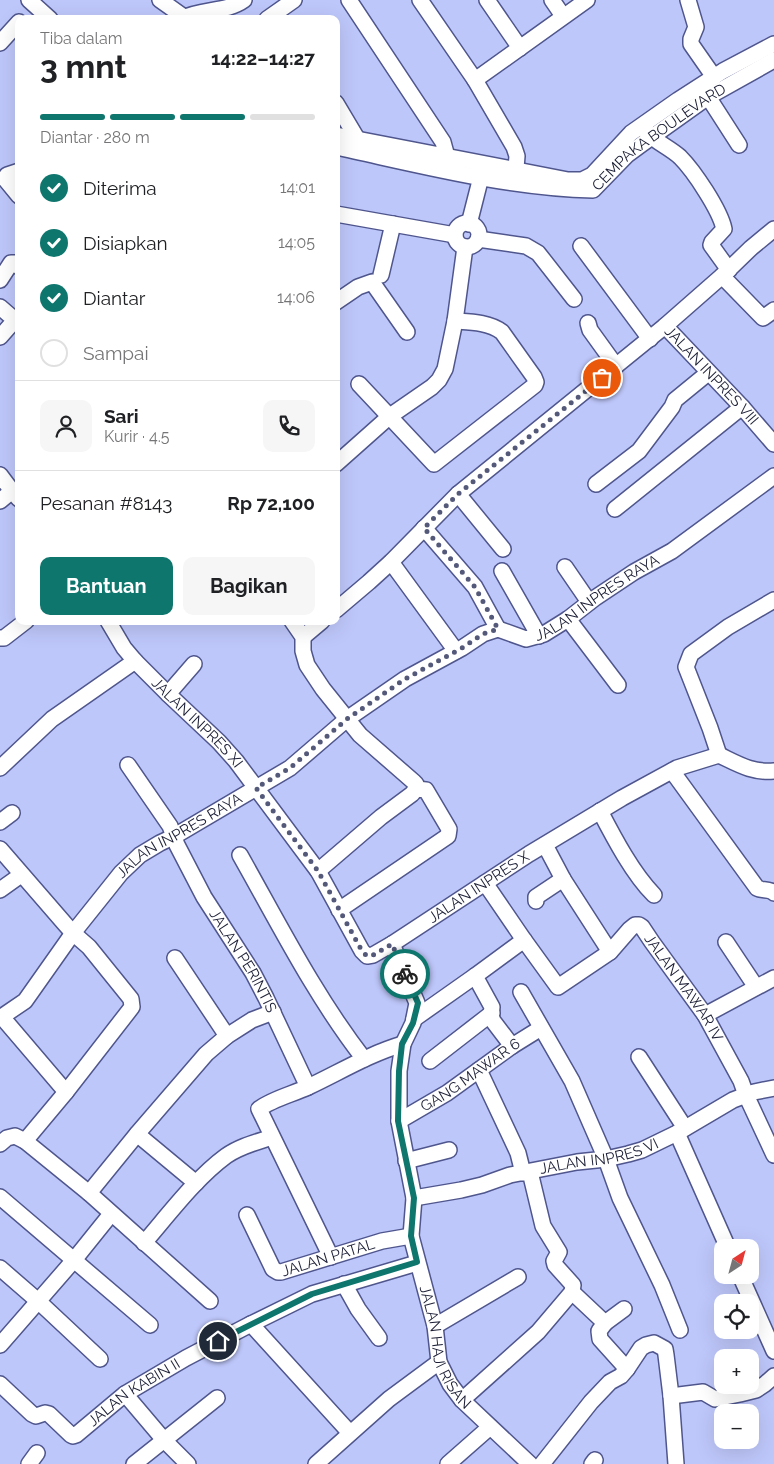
<!DOCTYPE html>
<html lang="id">
<meta charset="utf-8">
<style>
body{margin:0;font-family:Raleway,sans-serif;background:#f6f6f6;color:#202124;height:100vh;display:flex;flex-direction:column;font-size:19px;white-space:nowrap}
*{box-sizing:border-box;margin:0}
p{font-size:16px;color:#757577}
.icon{flex:none;width:28px;height:28px;fill:none;stroke:currentColor;stroke-width:2;stroke-linecap:round;stroke-linejoin:round}
.map{position:relative;flex:1;overflow:hidden}
.panel{position:absolute;left:15px;top:15px;width:325px;height:610px;display:flex;flex-direction:column;background:#fff;border-radius:10px;box-shadow:0 5px 20px #0002}
.panel>*{flex:none}
.needle{width:32px;rotate:36deg}
.buttons{position:absolute;left:714px;top:1239px;display:grid;gap:10px}
.buttons a{display:grid;place-items:center;width:45px;height:45px;border-radius:10px;background:#fff;box-shadow:0 5px 20px #0002;font-size:25px}
.pin{position:absolute;display:grid;place-items:center;width:42px;height:42px;color:#fff;margin:-21px;border:2px solid #fff;border-radius:50%;box-shadow:0 1px 5px #0007}
.courier{position:absolute;display:grid;place-items:center;width:50px;height:50px;margin:-25px;border:4px solid #0f766e;border-radius:50%;background:#fff;color:#222;box-shadow:0 1px 6px #0007}
.headline em{font-style:normal;font-weight:700}
.headline div{display:flex;flex-direction:column-reverse}
.headline{display:flex;align-items:center;justify-content:space-between;height:85px;padding:0 25px}
h1{font-size:32px;font-weight:700;line-height:38px}
.bar{display:grid;grid-template-columns:repeat(4,1fr);gap:8px 5px;align-content:center;height:60px;padding:0 25px}
.bar i{height:6px;border-radius:4px;background:#e0e0e0}
.bar .active{background:#0f766e}
.bar p{grid-column:span 4}
.line{display:flex;align-items:center;gap:12px;padding:0 25px;border-top:1px solid #e0e0e0}
.line div{flex:1}
.round{display:grid;place-items:center;flex:none;width:52px;height:52px;border-radius:10px;background:#f6f6f6}
ol{padding:0 25px;list-style:none}
li{display:flex;align-items:center;gap:15px;height:55px}
li p{margin-inline-start:auto}
li .icon{padding:5px;border-radius:50%;background:#0f766e;color:#fff;stroke-width:4}
li:last-child{color:#757577}
li i{width:28px;height:28px;border:2px solid #e0e0e0;border-radius:50%}
.cta{display:flex;gap:10px;margin-top:auto;padding:10px 25px}
.cta a{flex:1;height:58px;border-radius:10px;background:#0f766e;color:#fff;font-size:20px;font-weight:700;line-height:58px;text-align:center}
.cta a+a{background:#f6f6f6;color:#202124}
.map>svg:first-child{display:block}
.lines{fill:none;stroke-linecap:round;stroke-linejoin:round}
.minor-casing{stroke:#4f568d;stroke-width:18}
.minor{stroke:#fff;stroke-width:15}
.done{stroke:#54597a;stroke-width:5;stroke-dasharray:0 9}
.route{stroke:#0f766e;stroke-width:6}
.labels{text-anchor:middle;stroke-width:4;stroke-linejoin:round;paint-order:stroke}
.street-label{font-size:15px;fill:#1b1e35;stroke:#e6eafe}
</style>
<div class="map">
<svg width="774" height="1464" viewBox="0 0 774 1464">
<rect width="100%" height="100%" fill="#bec7fa"/>
<g class="lines">
<defs>
<g id="minor">
<path d="M29,0L50,19"/>
<path d="M160,0L184,17"/>
<path d="M349,0L443,142L449,164"/>
<path d="M420,0L475,80L514,147L517,156L515,180"/>
<path d="M487,0L520,48"/>
<path d="M552,0L563,16"/>
<path d="M688,0L696,27L691,39V44L714,77"/>
<path d="M181,19C201,8 226,13 244,0"/>
<path d="M267,19L294,0"/>
<path d="M0,43L19,22"/>
<path d="M475,80L587,0"/>
<path d="M703,89L739,145"/>
<path d="M336,103L361,145"/>
<path d="M646,131C655,142 669,147 680,157C694,171 720,210 724,229L712,242L711,245L729,270"/>
<path d="M336,135L568,180H582L592,175L631,133L678,100L723,71L774,44"/>
<path id="s1" d="M336,147C420,165 507,188 593,190L627,155L642,144L708,97L774,60"/>
<path d="M19,171L7,175L5,179L19,196"/>
<path d="M336,214L455,235"/>
<circle cx="467" cy="235" r="12"/>
<path d="M469,224L483,169"/>
<path d="M478,239L526,246L538,253L574,299"/>
<path d="M581,246L650,339"/>
<path d="M381,275L393,224"/>
<path d="M722,276L763,318L774,310"/>
<path d="M0,280L11,263H15L19,267"/>
<path d="M336,302L358,287L372,282L407,332"/>
<path d="M0,307L15,320L0,337"/>
<path d="M588,323L590,330L616,366"/>
<path id="s2" d="M665,326L742,407L774,444"/>
<path d="M359,384L434,464L535,385L536,382L534,377L502,332C489,322 470,322 455,321"/>
<path d="M336,464L390,416L432,387L439,380L445,369L455,321L465,247"/>
<path d="M0,475L12,491"/>
<path d="M596,484L639,451L672,407L675,400L708,373"/>
<path d="M458,494L503,549"/>
<path d="M0,501L12,491L19,499"/>
<path d="M615,509L742,407"/>
<path d="M424,528L475,587L498,629"/>
<path d="M391,562L456,651"/>
<path d="M565,567L589,602"/>
<path d="M502,571L539,636"/>
<path d="M336,610L369,582L391,562L458,494L665,326L722,276L751,248L774,229"/>
<path d="M568,619L618,685"/>
<path id="s3" d="M108,621L124,648L135,661L168,694L219,742L236,761L318,871L362,951L367,956L373,955L392,944L529,854L622,798L677,768L719,755C738,764 752,773 774,771"/>
<path d="M292,621L303,637V651L307,665L323,689L360,735L414,782L416,784V789"/>
<path d="M303,637L322,621"/>
<path d="M0,638H4L26,621"/>
<path d="M168,694L194,664"/>
<path d="M719,755L710,728L686,667L691,654L728,627L774,600"/>
<path id="s4" d="M128,765L170,826L177,845L204,897L253,973L266,998L308,1087"/>
<path d="M0,768L52,719L135,661"/>
<path d="M672,771L757,888C762,891 769,888 774,893"/>
<path d="M600,811C614,838 633,874 654,895"/>
<path d="M0,822L12,813"/>
<path d="M545,845L563,879L610,952"/>
<path d="M0,849L65,924L73,933L89,947L131,999L132,1007L66,1092L25,1141"/>
<path d="M240,855C279,924 315,996 364,1059"/>
<path d="M318,871L381,817L412,794L416,789"/>
<path id="s5" d="M485,883L524,940L558,987L610,952L630,929L635,925H639L642,927L652,942L705,1015L741,1081L746,1095L774,1155"/>
<path d="M0,890L21,875"/>
<path d="M536,901V897L563,879"/>
<path d="M339,910L448,836L449,829L426,790L416,789"/>
<path d="M726,942L756,987"/>
<path id="s6" d="M392,944L417,1003L413,1023L403,1044L399,1071V1121L414,1198L411,1236L435,1326L439,1362L450,1384L462,1400L530,1464"/>
<path d="M175,958L227,1036"/>
<path d="M521,992L572,1081L606,1159L620,1198L662,1285L680,1330"/>
<path d="M705,1015L774,978"/>
<path d="M2,1017L66,1092"/>
<path id="s7" d="M0,1018L25,1001L73,933L121,873L140,855L160,843L173,837L290,768L347,719L405,679L462,648L483,634L498,629L526,639L544,634L568,619L595,598L634,572L672,551L774,476"/>
<path d="M414,1019L475,976"/>
<path d="M512,1046L493,1021L491,1016L492,1007L475,976L524,940"/>
<path d="M639,1057L685,1128"/>
<path d="M430,1061L492,1013"/>
<path d="M479,1070L518,1153L523,1173"/>
<path id="s8" d="M399,1121L447,1093L512,1046L541,1028"/>
<path d="M677,1133L728,1248"/>
<path d="M137,1134L196,1183"/>
<path d="M0,1144L7,1138L15,1136L25,1141L89,1193L210,1301"/>
<path d="M406,1161L449,1150"/>
<path d="M89,1193L137,1134L206,1054L227,1036L252,1020L273,1012"/>
<path d="M0,1197L150,1325"/>
<path id="s9" d="M414,1198L461,1190L482,1185L510,1175L577,1162L606,1159L628,1154L642,1150L677,1133L733,1100L754,1092L774,1088"/>
<path id="s10" d="M247,1215L273,1269L278,1272H281L382,1241L411,1236"/>
<path d="M144,1243C169,1214 196,1178 226,1156C240,1146 257,1142 272,1137"/>
<path d="M331,1257L259,1109C272,1099 293,1094 308,1087C340,1072 369,1054 403,1044"/>
<path d="M0,1268L38,1301L100,1359"/>
<path d="M740,1275L774,1351"/>
<path d="M344,1284L358,1309L379,1338"/>
<path d="M572,1292L605,1323L599,1331L600,1339L627,1369"/>
<path d="M605,1323L624,1309"/>
<path d="M251,1324L350,1433"/>
<path d="M435,1326L518,1277"/>
<path d="M0,1345L74,1260L111,1214"/>
<path id="s11" d="M0,1384L32,1414L36,1416L45,1413L49,1414L71,1435L73,1436L76,1435L125,1394L186,1358L251,1324L312,1294L417,1263"/>
<path d="M125,1394L164,1440L188,1464"/>
<path d="M671,1396L703,1392L715,1399L740,1394L756,1390L765,1384L774,1376"/>
<path d="M462,1400L538,1332L572,1292L573,1285L555,1265L554,1261L559,1252L543,1226L530,1172"/>
<path d="M29,1464L37,1453"/>
<path d="M134,1464L217,1398"/>
<path d="M316,1464L389,1399L439,1362"/>
<path d="M448,1464L490,1427"/>
<path d="M542,1464L591,1402L610,1382L621,1376L627,1369L641,1348L646,1345L654,1343L665,1349L666,1355L671,1396L676,1464"/>
<path d="M592,1464L595,1460"/>
</g>
</defs>
<use href="#minor" class="minor-casing"/>
<use href="#minor" class="minor"/>
</g>
<g class="lines">
<path class="done" d="M405,974L392,944L373,955L367,956L362,951L318,871L256,788L290,768L347,719L405,679L462,648L483,634L498,629L475,587L424,528L458,494L602,378"/>
<path class="route" d="M218,1341L312,1294L417,1262L411,1236L414,1198L398,1121L399,1071L402,1044L413,1023L418,1003L405,974"/>
</g>
<g class="labels">
<g class="street-label">
<text dy="5" stroke="none"><textPath href="#s1" startOffset="346">CEMPAKA BOULEVARD</textPath></text>
<text dy="5" stroke="none"><textPath href="#s2" startOffset="68">JALAN INPRES VIII</textPath></text>
<text dy="5" stroke="none"><textPath href="#s7" startOffset="754">JALAN INPRES RAYA</textPath></text>
<text dy="5" stroke="none"><textPath href="#s3" startOffset="136">JALAN INPRES XI</textPath></text>
<text dy="5" stroke="none"><textPath href="#s7" startOffset="260">JALAN INPRES RAYA</textPath></text>
<text dy="5" stroke="none"><textPath href="#s3" startOffset="558">JALAN INPRES X</textPath></text>
<text dy="5" stroke="none"><textPath href="#s4" startOffset="228">JALAN PERINTIS</textPath></text>
<text dy="5" stroke="none"><textPath href="#s5" startOffset="308">JALAN MAWAR IV</textPath></text>
<text dy="5" stroke="none"><textPath href="#s8" startOffset="85">GANG MAWAR 6</textPath></text>
<text dy="5" stroke="none"><textPath href="#s9" startOffset="190">JALAN INPRES VI</textPath></text>
<text dy="5" stroke="none"><textPath href="#s10" startOffset="118">JALAN PATAL</textPath></text>
<text dy="5" stroke="none"><textPath href="#s6" startOffset="419">JALAN HAJI RISAN</textPath></text>
<text dy="5" stroke="none"><textPath href="#s11" startOffset="170">JALAN KABIN II</textPath></text>
</g>
</g>
</svg>
<div class="buttons">
<a><svg class="needle" viewBox="-14 -14 28 28"><path d="M0-13l5 13h-10z" fill="#e53935"/><path d="M0 13l5-13h-10z" fill="#757577"/></svg></a>
<a><svg class="icon" aria-label="locate" viewBox="0 0 24 24"><circle cx="12" cy="12" r="6"/><path d="M12 2v4M12 18v4M2 12h4M18 12h4"/></svg></a>
<a>+</a>
<a>−</a>
</div>
<div class="pin" style="left:602px;top:378px;background:#ea580c"><svg class="icon" aria-label="bag" viewBox="0 0 24 24"><path d="M5 8h14l-1 12H6zM9 8a3 3 0 0 1 6 0"/></svg></div>
<div class="pin" style="left:218px;top:1341px;background:#1f2937"><svg class="icon" aria-label="home" viewBox="0 0 24 24"><path d="M3 11l9-7 9 7M6 9v11h12V9"/></svg></div>
<div class="courier" style="left:405px;top:974px"><svg class="icon" aria-label="bike" viewBox="0 0 24 24"><circle cx="6" cy="16" r="4"/><circle cx="18" cy="16" r="4"/><path d="M6 16l4-8h5l3 8M10 8l3 8H6M13 5h3"/></svg></div>
<section class="panel">
<div class="headline"><div><h1>3 mnt</h1><p>Tiba dalam</p></div><em>14:22–14:27</em></div>
<div class="bar"><i class="active"></i><i class="active"></i><i class="active"></i><i></i><p>Diantar · 280 m</p></div>
<ol>
<li><svg class="icon" aria-label="check" viewBox="0 0 24 24"><path d="M5 12l5 5 9-10"/></svg>Diterima<p>14:01</p></li>
<li><svg class="icon" aria-label="check" viewBox="0 0 24 24"><path d="M5 12l5 5 9-10"/></svg>Disiapkan<p>14:05</p></li>
<li><svg class="icon" aria-label="check" viewBox="0 0 24 24"><path d="M5 12l5 5 9-10"/></svg>Diantar<p>14:06</p></li>
<li><i></i>Sampai</li>
</ol>
<div class="line" style="height:90px"><a class="round"><svg class="icon" aria-label="person" viewBox="0 0 24 24"><circle cx="12" cy="8" r="4"/><path d="M4 21q1-7 8-7t8 7"/></svg></a><div><b>Sari</b><p>Kurir · 4.5</p></div><a class="round"><svg class="icon" aria-label="phone" viewBox="0 0 24 24"><path d="M5 4h4l2 5-3 2q2 4 5 5l2-3 5 2v4C11 20 4 13 5 4z"/></svg></a></div>
<div class="line" style="height:65px"><div>Pesanan #8143</div><b>Rp 72,100</b></div>
<div class="cta"><a>Bantuan</a><a>Bagikan</a></div>
</section>
</div>
